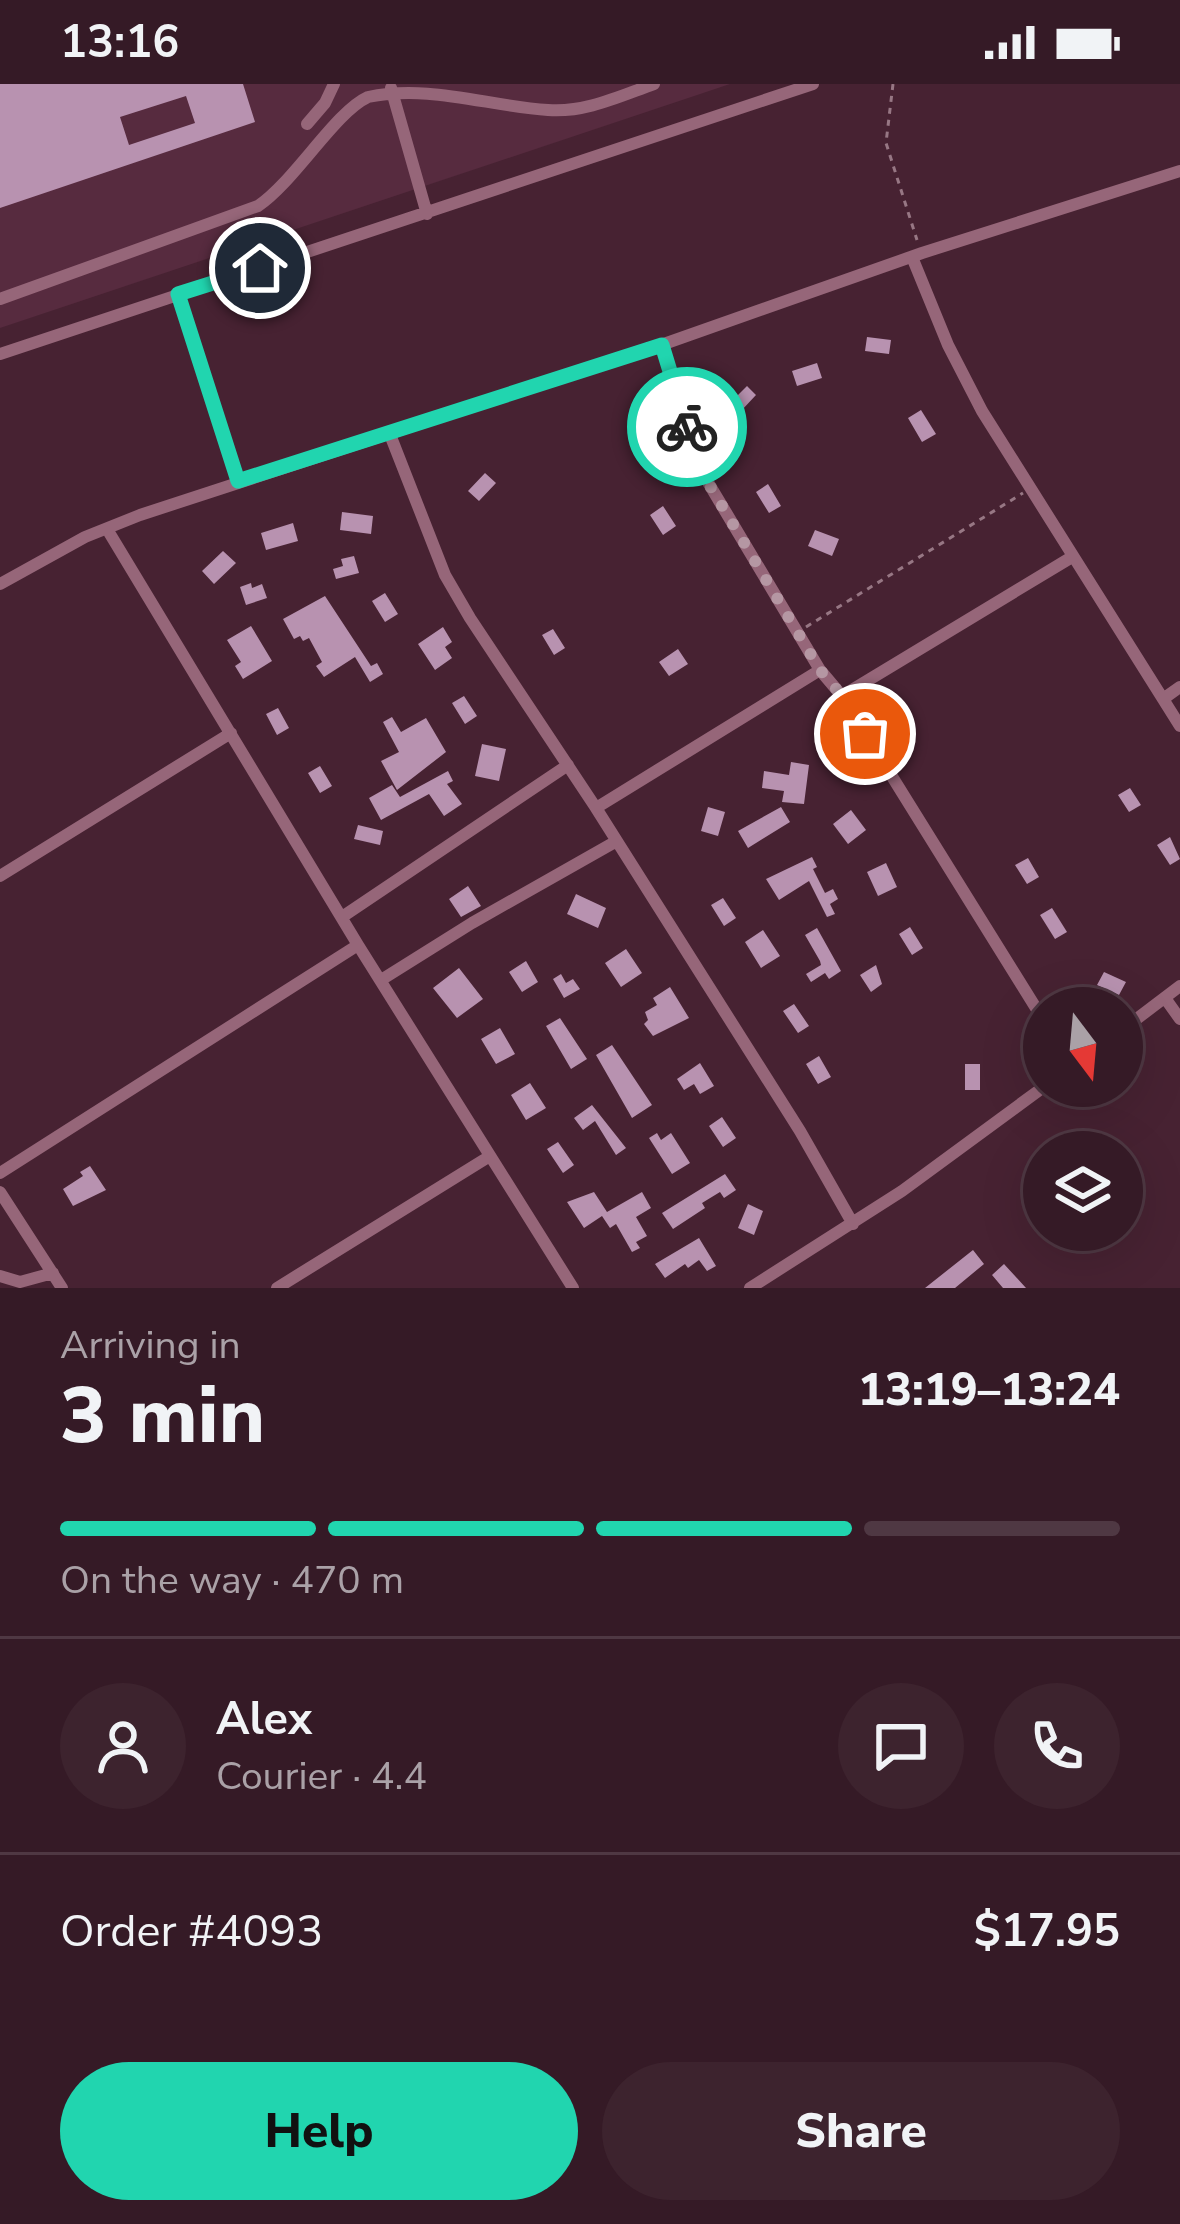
<!DOCTYPE html>
<meta charset="utf-8">
<style>
body{margin:0;font-family:"Nunito Sans",sans-serif;background:#3d232e;color:#f1f3f6;height:100vh;display:flex;flex-direction:column;font-size:45px;white-space:nowrap}
*{box-sizing:border-box;margin:0}
p{font-size:39px;color:#aaa1a7}
.icon{flex:none;width:66px;height:66px;fill:none;stroke:currentColor;stroke-width:2;stroke-linecap:round;stroke-linejoin:round}
.map{position:relative;height:1204px;overflow:hidden}
.panel{display:flex;flex-direction:column;background:#351a26;flex:1}
.panel>*{flex:none}
.needle{width:78px;rotate:164deg}
.fabs{position:absolute;left:1023px;top:903px;display:grid;gap:24px}
.fabs a{display:grid;place-items:center;width:120px;height:120px;border-radius:50%;background:#351a26;box-shadow:0 12px 48px #0002,0 0 0 3px #4f3843;font-size:60px}
.pin{position:absolute;display:grid;place-items:center;width:102px;height:102px;color:#fff;margin:-51px;border:6px solid #fff;border-radius:50%;box-shadow:0 3px 12px #0007}
.courier{position:absolute;display:grid;place-items:center;width:120px;height:120px;margin:-60px;border:9px solid #21d5af;border-radius:50%;background:#fff;color:#222;box-shadow:0 3px 15px #0007}
.headline em{font-style:normal;font-weight:800}
.headline div{display:flex;flex-direction:column-reverse}
.headline{display:flex;align-items:center;justify-content:space-between;height:204px;padding:0 60px}
h1{font-size:78px;font-weight:800;line-height:90px}
.bar{display:grid;grid-template-columns:repeat(4,1fr);gap:18px 12px;align-content:center;height:144px;padding:0 60px}
.bar i{height:15px;border-radius:9px;background:#4f3843}
.bar .on{background:#21d5af}
.bar p{grid-column:span 4}
.line{display:flex;align-items:center;gap:30px;padding:0 60px;border-top:3px solid #4f3843}
.line div{flex:1}
.round{display:grid;place-items:center;flex:none;width:126px;height:126px;border-radius:63px;background:#3d232e}
.cta{display:flex;gap:24px;margin-top:auto;padding:24px 60px}
.cta a{flex:1;height:138px;border-radius:72px;background:#21d5af;color:#111;font-size:48px;font-weight:800;line-height:138px;text-align:center}
.cta a+a{background:#3d232e;color:#f1f3f6}
.status{display:flex;justify-content:space-between;align-items:center;height:84px;padding:0 60px;background:#351a26;direction:ltr}
.status svg{height:33px;fill:currentColor}
.map>svg:first-child{display:block}
.built{fill:#572b3f}
.building{fill:#b892b0;fill-rule:evenodd}
.lines{fill:none;stroke-linecap:round;stroke-linejoin:round}
.path{stroke:#977784;stroke-width:3;stroke-dasharray:6 6;stroke-linecap:butt}
.minor{stroke:#966679;stroke-width:12}
.done{stroke:#b597a3;stroke-width:12;stroke-dasharray:0 21.6}
.route{stroke:#21d5af;stroke-width:15}
</style>
<div class="status"><b>13:16</b><svg viewBox="0 0 49 12"><path d="M0 12V9h3v3zM5 12V6h3v6zM10 12V3h3v9zM15 12V0h3v12zM26 1h20v11H26zM47 4h2v5h-2z"/></svg></div>
<div class="map">
<svg width="1180" height="1204" viewBox="0 0 1180 1204">
<rect width="100%" height="100%" fill="#472232"/>
<path class="built" d="M0,0H730L0,244Z"/>
<path class="building" d="M0,0H243L255,38L0,124ZM186,12L195,39L129,61L120,33Z
M867,253L891,256L889,270L865,267Z
M817,279L822,294L797,302L792,287Z
M747,302L756,311L741,327L731,318Z
M921,326L936,350L922,358L908,334Z
M485,389L496,399L479,417L468,407Z
M768,400L781,422L769,429L756,408Z
M663,422L676,442L663,451L650,431Z
M342,428L373,432L371,450L340,446Z
M293,439L298,457L266,466L261,449Z
M815,446L839,455L832,472L808,462Z
M223,467L236,479L214,500L202,487Z
M354,472L359,489L336,495L333,485L343,482L341,475Z
M251,499L252,504L262,500L267,514L246,521L240,503Z
M385,509L398,530L385,538L372,517Z
M325,512L371,582L377,579L383,590L370,598L355,573L324,593L316,582L322,578L309,554L303,557L300,552L294,555L283,535Z
M251,542L272,577L243,595L235,582L241,578L227,556Z
M443,543L452,558L445,563L452,574L435,586L418,560Z
M553,545L565,564L554,571L542,551Z
M678,565L688,580L669,592L659,578Z
M464,612L477,632L465,640L452,619Z
M278,624L289,644L277,651L266,630Z
M392,633L401,648L426,634L446,668L397,706L381,677L399,668L383,638Z
M482,660L506,665L499,697L475,692Z
M791,678L809,681L804,720L782,718L784,707L762,704L764,687L789,691Z
M320,682L332,702L320,709L308,689Z
M448,687L453,697L447,700L462,720L444,732L429,710L381,736L369,714L392,701L400,713Z
M1130,704L1141,721L1129,728L1118,711Z
M708,723L725,728L718,752L701,747Z
M781,723L790,738L748,764L738,747Z
M851,726L866,746L848,760L833,740Z
M358,741L383,747L380,761L354,755Z
M1170,753L1180,775L1170,781L1157,761Z
M812,773L817,783L813,785L825,809L833,805L838,815L830,820L835,830L827,833L809,797L779,816L766,795Z
M1028,774L1039,793L1027,800L1015,781Z
M886,779L897,803L878,812L867,788Z
M468,802L481,822L461,833L449,815Z
M576,810L606,824L598,844L567,830Z
M723,814L736,834L724,842L711,821Z
M1052,824L1067,848L1055,855L1040,831Z
M910,843L923,864L912,871L899,850Z
M817,844L841,887L829,895L825,889L811,898L806,890L821,881L820,877L805,851Z
M763,846L780,872L761,884L745,858Z
M626,865L642,889L621,903L605,879Z
M526,877L538,898L522,908L509,888Z
M876,881L882,900L871,908L860,891Z
M459,884L483,915L457,934L433,904Z
M1104,888L1126,898L1119,911L1097,901Z
M561,890L566,899L573,895L580,905L564,914L553,895Z
M670,903L689,934L653,952L644,940L648,936L645,928L657,921L653,914Z
M794,920L809,942L798,949L783,927Z
M560,934L587,975L571,985L546,942Z
M500,944L515,970L496,980L481,955Z
M612,961L652,1021L632,1034L596,971Z
M819,972L831,993L818,1000L806,980Z
M700,979L714,1002L700,1010L694,1000L684,1006L677,995Z
M965,980H980V1006H965Z
M530,999L546,1024L526,1036L511,1011Z
M592,1021L626,1064L616,1071L595,1037L583,1046L574,1034Z
M722,1033L736,1054L723,1063L709,1042Z
M657,1049L661,1056L671,1049L690,1079L672,1090L649,1054Z
M558,1058L574,1081L563,1089L547,1065Z
M90,1082L106,1106L73,1122L63,1105L83,1092L80,1088Z
M725,1090L736,1106L724,1114L720,1108L702,1119L705,1124L673,1145L662,1129Z
M594,1108L607,1128L642,1108L651,1124L636,1133L647,1152L636,1158L640,1164L632,1168L616,1140L610,1144L602,1132L584,1144L567,1118Z
M748,1120L763,1127L754,1151L738,1144Z
M699,1154L716,1182L707,1187L699,1176L688,1184L685,1180L665,1194L655,1180Z
M973,1166L984,1180L955,1204H925Z
M1004,1180L1026,1204H1003L992,1191Z"/>
<g class="lines">
<path class="path" d="M893,0L886,59L917,156
M806,543L1023,409"/>
<path class="minor" d="M391,4L427,130
M307,40L325,19L334,0
M912,173L948,261L982,327L1180,642
M178,210L238,397
M0,215L258,122C295,97 335,28 368,13C429,0 487,22 548,26C585,29 620,12 654,0
M661,261L709,400L820,586L842,612L1044,937
M0,270L813,0
M389,348L445,491L470,534L596,724L800,1047L853,1140
M107,445L358,861L573,1204
M0,500L85,453L140,431L661,261L922,169L1180,87
M842,612L1072,473
M1163,615L1180,603
M596,724L820,586
M0,792L231,649
M342,833L568,681
M381,896L472,839L615,758
M1165,914L1180,935
M1122,946L1180,902
M0,1089L358,861
M0,1108L62,1204
M0,1192L20,1198L53,1189
M277,1204L490,1072
M750,1204L902,1107L1045,1002"/>
</g>
<g class="lines">
<path class="done" d="M687,343L709,400L820,586L842,612L865,650"/>
<path class="route" d="M260,184L178,210L238,397L662,261L687,343"/>
</g>
</svg>
<div class="fabs">
<a><svg class="needle" viewBox="-14 -14 28 28"><path d="M0-13l5 13h-10z" fill="#e53935"/><path d="M0 13l5-13h-10z" fill="#aaa1a7"/></svg></a>
<a><svg class="icon" aria-label="layers" viewBox="0 0 24 24"><path d="M12 4l9 5-9 5-9-5zM3 14l9 5 9-5"/></svg></a>
</div>
<div class="pin" style="left:865px;top:650px;background:#ea580c"><svg class="icon" aria-label="bag" viewBox="0 0 24 24"><path d="M5 8h14l-1 12H6zM9 8a3 3 0 0 1 6 0"/></svg></div>
<div class="pin" style="left:260px;top:184px;background:#1f2937"><svg class="icon" aria-label="home" viewBox="0 0 24 24"><path d="M3 11l9-7 9 7M6 9v11h12V9"/></svg></div>
<div class="courier" style="left:687px;top:343px"><svg class="icon" aria-label="bike" viewBox="0 0 24 24"><circle cx="6" cy="16" r="4"/><circle cx="18" cy="16" r="4"/><path d="M6 16l4-8h5l3 8M10 8l3 8H6M13 5h3"/></svg></div>
</div>
<section class="panel">
<div class="headline"><div><h1>3 min</h1><p>Arriving in</p></div><em>13:19–13:24</em></div>
<div class="bar"><i class="on"></i><i class="on"></i><i class="on"></i><i></i><p>On the way · 470 m</p></div>
<div class="line" style="height:216px"><a class="round"><svg class="icon" aria-label="person" viewBox="0 0 24 24"><circle cx="12" cy="8" r="4"/><path d="M4 21q1-7 8-7t8 7"/></svg></a><div><b>Alex</b><p>Courier · 4.4</p></div><a class="round"><svg class="icon" aria-label="chat" viewBox="0 0 24 24"><path d="M4 5h16v11H9l-5 4z"/></svg></a><a class="round"><svg class="icon" aria-label="phone" viewBox="0 0 24 24"><path d="M5 4h4l2 5-3 2q2 4 5 5l2-3 5 2v4C11 20 4 13 5 4z"/></svg></a></div>
<div class="line" style="height:156px"><div>Order #4093</div><b>$17.95</b></div>
<div class="cta"><a>Help</a><a>Share</a></div>
</section>
